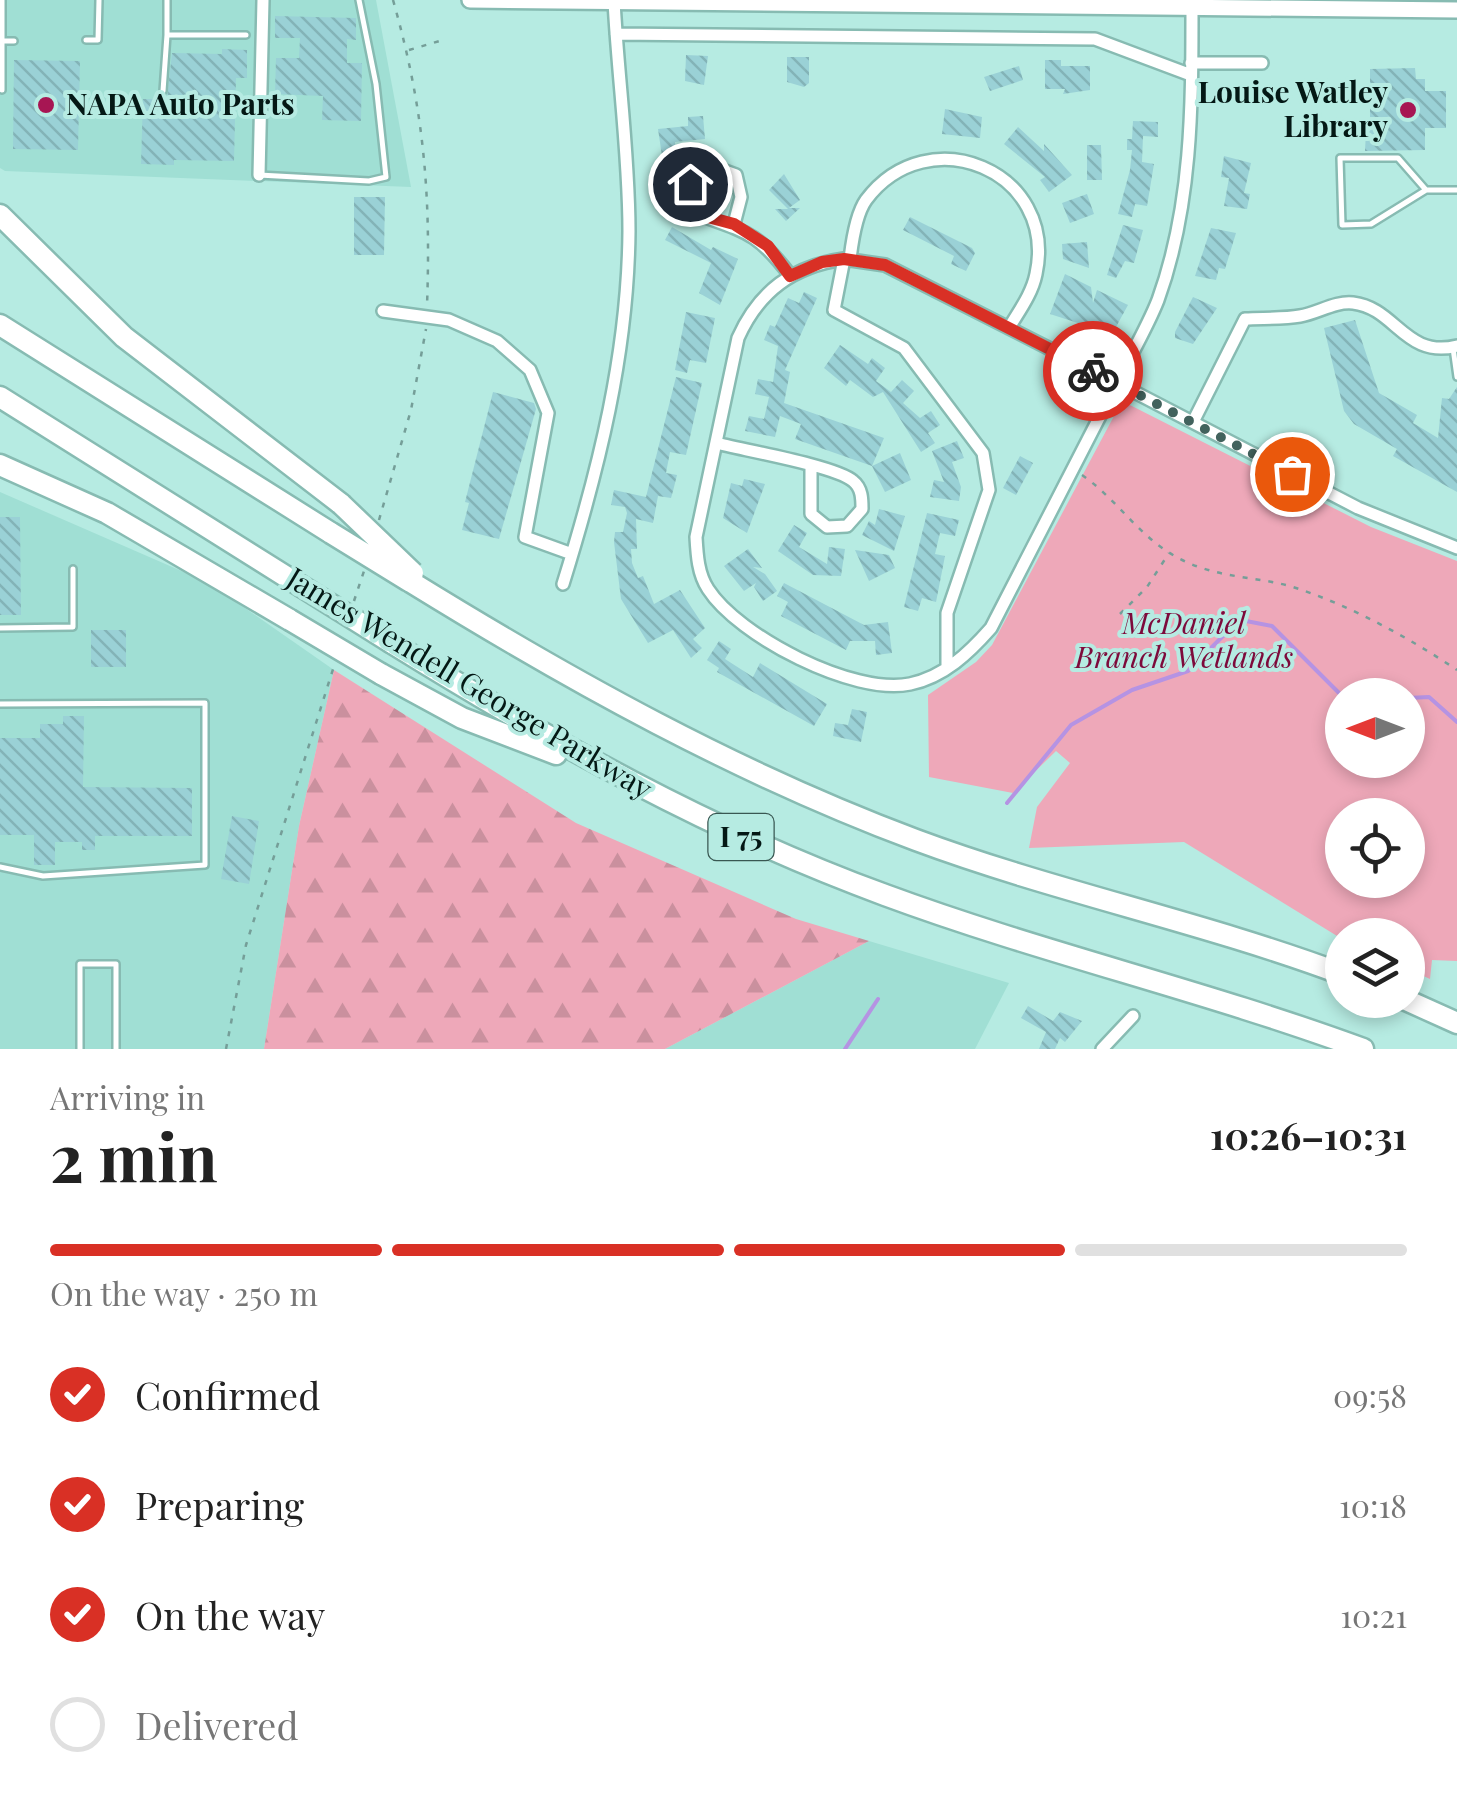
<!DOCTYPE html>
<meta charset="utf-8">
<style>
body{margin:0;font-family:"Playfair Display",serif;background:#f6f6f6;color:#222;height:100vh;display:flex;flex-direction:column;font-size:38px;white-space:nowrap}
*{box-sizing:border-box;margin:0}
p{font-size:32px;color:#767676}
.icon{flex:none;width:55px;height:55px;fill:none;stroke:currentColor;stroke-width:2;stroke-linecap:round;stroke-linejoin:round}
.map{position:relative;height:1049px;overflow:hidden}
.panel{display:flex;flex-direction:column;background:#fff;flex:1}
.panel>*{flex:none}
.needle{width:65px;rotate:270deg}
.controls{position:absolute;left:1325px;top:678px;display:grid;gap:20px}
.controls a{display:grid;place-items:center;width:100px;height:100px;border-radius:50%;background:#fff;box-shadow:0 5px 15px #0003;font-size:50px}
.pin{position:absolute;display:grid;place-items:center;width:85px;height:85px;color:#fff;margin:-42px;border:5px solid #fff;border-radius:50%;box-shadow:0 2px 10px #0007}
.courier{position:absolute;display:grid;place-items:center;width:100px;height:100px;margin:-50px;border:8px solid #d93025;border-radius:50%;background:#fff;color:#222;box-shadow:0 2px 12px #0007}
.summary em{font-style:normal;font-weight:700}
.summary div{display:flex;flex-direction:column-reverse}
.summary{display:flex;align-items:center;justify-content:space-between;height:170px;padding:0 50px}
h1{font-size:65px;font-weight:700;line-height:75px}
.bar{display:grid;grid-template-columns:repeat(4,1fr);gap:15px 10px;align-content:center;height:120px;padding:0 50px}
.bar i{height:12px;border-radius:8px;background:#e0e0e0}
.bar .active{background:#d93025}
.bar p{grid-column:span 4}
ol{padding:0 50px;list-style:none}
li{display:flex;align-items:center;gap:30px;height:110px}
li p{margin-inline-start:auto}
li .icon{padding:10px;border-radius:50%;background:#d93025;color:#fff;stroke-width:4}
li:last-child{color:#767676}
li i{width:55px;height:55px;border:5px solid #e0e0e0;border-radius:50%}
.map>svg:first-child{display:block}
.built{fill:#a0dfd4}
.forest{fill:url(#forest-firs)}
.green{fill:#eea8b9;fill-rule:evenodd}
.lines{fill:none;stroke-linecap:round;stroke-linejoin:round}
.stream{stroke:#b593e3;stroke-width:4}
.building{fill:url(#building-back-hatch)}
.lane-casing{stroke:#87bbb2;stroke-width:10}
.street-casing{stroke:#87bbb2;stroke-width:16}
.secondary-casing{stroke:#87bbb2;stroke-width:20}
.highway-casing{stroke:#87bbb2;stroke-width:25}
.path{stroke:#759e98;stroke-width:2.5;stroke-dasharray:5 8;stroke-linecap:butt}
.lane{stroke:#fff;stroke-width:5}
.street{stroke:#fff;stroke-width:11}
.secondary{stroke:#fff;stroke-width:15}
.highway{stroke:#fff;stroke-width:20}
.highway-bridge-casing{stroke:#87bbb2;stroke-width:25;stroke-linecap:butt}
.highway-bridge{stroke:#fff;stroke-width:20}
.done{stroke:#42625d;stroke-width:10;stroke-dasharray:0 18}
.route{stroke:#d93025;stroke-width:12}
.poi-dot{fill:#a71653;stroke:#b6ebe2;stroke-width:4}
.labels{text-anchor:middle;stroke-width:8;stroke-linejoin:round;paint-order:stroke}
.shield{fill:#b6ebe2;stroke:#395752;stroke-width:2.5}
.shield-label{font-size:28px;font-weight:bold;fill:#041815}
.poi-label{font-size:30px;font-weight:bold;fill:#041815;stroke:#b6ebe2;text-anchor:end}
.park-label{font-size:30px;font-style:italic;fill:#7d0a3b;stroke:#b6ebe2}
.street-label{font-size:30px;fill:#041815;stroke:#b6ebe2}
</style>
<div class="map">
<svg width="1457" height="1049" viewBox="0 0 1457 1049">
<defs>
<pattern id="forest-firs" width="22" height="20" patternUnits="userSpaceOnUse" patternTransform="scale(2.5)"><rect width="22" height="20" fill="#eea8b9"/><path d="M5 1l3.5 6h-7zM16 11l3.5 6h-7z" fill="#ca909e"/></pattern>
<pattern id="building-back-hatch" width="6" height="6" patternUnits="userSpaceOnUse" patternTransform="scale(2.5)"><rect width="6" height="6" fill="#9ad1d6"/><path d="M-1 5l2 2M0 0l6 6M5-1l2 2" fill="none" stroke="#83b3b7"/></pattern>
</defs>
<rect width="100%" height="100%" fill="#b6ebe2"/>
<path class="built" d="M0,0H376L411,187L5,171L0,168Z
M0,492L209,583L334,670L299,826L264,1049H0Z
M869,941L1009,983L975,1049H665Z"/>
<path class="forest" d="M334,670L576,823L796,919L869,941L665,1049H264L299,826Z"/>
<path class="green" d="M1122,401L1371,527L1457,561V961L1432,960L1430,979L1408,969V935H1342V939L1184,842L1029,848L1037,807L1070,763L1056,751L1013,793L929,777L928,695L976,662L992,645ZM1342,695H1408V760H1342ZM1342,815H1408V880H1342Z"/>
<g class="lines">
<path class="stream" d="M1408,698L1429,697L1457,722
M1007,803L1071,725L1132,690L1188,671L1223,636L1246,621L1272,626L1342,696
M845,1049L878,999"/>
</g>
<path class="building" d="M275,16L356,18V40L347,39V63H362L361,121L322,120L323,96L275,94L276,58H299L300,38H275Z
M222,49L247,50V78H236L234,161L174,160V165L141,164L143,99H167L172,53L222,54Z
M686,55L708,56L704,85L685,81Z
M787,57H809V83L804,87L787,82Z
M14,60L80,61L78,150L13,149Z
M1045,60H1061V66H1090V90L1063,94L1065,89H1045Z
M1019,66L1023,80L990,91L984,77Z
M1415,68L1416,79H1425V91H1446V128H1425V150L1365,151L1366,131H1370V69Z
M945,109L982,117L980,138L942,134Z
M703,116L705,139L675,142L676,155L662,156L658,129L688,126V117Z
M1133,121L1158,122V137L1143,136L1142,162L1154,164L1147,206L1135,204L1132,217L1118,214L1130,170L1132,150H1127V139H1132Z
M1018,127L1044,151V144L1072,175L1049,192L1040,180L1045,177L1004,144Z
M1087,145H1101L1102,180H1087Z
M1224,156L1251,163L1244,193L1250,194L1247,209L1224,206L1229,178L1221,177Z
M784,174L800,200L789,208H800L786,221L775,209H788L769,190Z
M1087,194L1094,214L1070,223L1062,203Z
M354,197H385L384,255H354Z
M910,217L972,248L975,253L966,271L951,264L954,256L903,230Z
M1123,225L1143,230L1134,263L1125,261L1116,278L1107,275Z
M672,227L711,250L713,247L738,259L720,305L699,293L711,263L665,240Z
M1211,228L1236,233L1225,269L1219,268L1216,280L1195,276Z
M1087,242L1089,268L1063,259L1062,244Z
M1065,274L1091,287L1093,303L1097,290L1128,305L1105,347L1089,339L1091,335L1081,330L1084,325L1050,314Z
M804,292L817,298L785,370L790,372L784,403L884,438L872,466L795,439L801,424L780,416L775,437L745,431L749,416L764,419L769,397L755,394L758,379L773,382L778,346L764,340L770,325L775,327L788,298L799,303Z
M1193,297L1217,308L1193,344L1175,338V332Z
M686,312L715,318L706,363L690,360L687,373L675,370Z
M1355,320L1379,393L1417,415L1413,423L1438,438L1442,398L1449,399L1457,387V492L1393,456L1397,449L1354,424L1344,411L1324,328Z
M840,345L868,364L872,358L885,368L876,381L891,392L902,380L914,391L903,403L920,418L931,411L940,425L928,433L935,443L921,452L883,392L873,397L850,380L846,386L824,368Z
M676,377L702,383L686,455L670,452L666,473L677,475L673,491L671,498L658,496L653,523L636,519L637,549H631L632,563L638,578L643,576L654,604L680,590L705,628L693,639L702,648L691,658L673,630L648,643L621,599L614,542L615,532H623L627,513L625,507L611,505L614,490L646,497Z
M493,392L534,403L536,409L499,539L462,530L469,503L465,502Z
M957,441L964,458L952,462L961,487L959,501L930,497L934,480L944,482L932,451Z
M900,453L911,480L885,492L872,466Z
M1020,456L1033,463L1016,495L1003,488Z
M744,479L765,484L747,533L723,518L731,483L742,486Z
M879,509L905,516L894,551L862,535L869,521L875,525Z
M927,513L959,520L955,536L940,533L935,554L945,556L936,602L922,598L918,611L904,607Z
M0,517H20L21,615H0Z
M794,525L807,533L799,547L827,564L829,547L845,549L841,576L813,575L778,551Z
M748,549L762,568L753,567L765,574L777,591L763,601L754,587L756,583L744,591L724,566Z
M855,550L889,555L895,568L869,581Z
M784,583L864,625L888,622L892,653L876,655L875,641H850L846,650L781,616L788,602L777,596Z
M91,630H126V667H91Z
M719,641L731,649L725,659L753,677L760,663L827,704L814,726L717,672L719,668L707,660Z
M852,709L867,712L861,742L833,736L835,723L848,725Z
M63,716H84L83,787L192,788V836H95V850H82V842H55V865H34V835H0V738H40V724H63Z
M232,816L259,821L249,884L221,879Z
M1028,1006L1053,1021L1060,1012L1082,1021L1065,1042L1060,1038L1055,1049H1039L1046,1032L1021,1018Z"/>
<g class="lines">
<defs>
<path id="lane" d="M2,0V90
M167,0V35H246
M86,40H98L99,0
M2,41H14
M163,91L167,35
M259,175L369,181L386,177L376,84L359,0
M1426,190L1398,158H1340L1342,225L1371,224L1426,190H1457
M1453,348L1457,377
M0,628L73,627V569
M0,704L205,703V865L43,876L0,867
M80,1049V964H116V1049"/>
<path id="street" d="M1192,9C1192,107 1192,206 1158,300C1147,328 1130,356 1117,383L1358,508L1457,548
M616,34L1095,39L1191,75
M1191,63H1262
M259,175L263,0
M734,224L741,197L736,175L714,167L696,175L687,194L697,214C746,232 757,232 790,275
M844,259L885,265L1117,383L991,628C969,653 944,677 910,684C854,696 738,636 708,589C698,574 697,555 696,537L738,338C759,291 793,266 844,259Z
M844,259L834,310L904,348L983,453L989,490L947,613V668
M850,259C852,242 856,214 866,200C928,117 1058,171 1036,274C1032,294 1019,311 1009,328
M383,311L449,320L497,341L530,370L548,413L525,537L572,554
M1193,422L1245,319C1263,318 1283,319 1300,316C1318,313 1335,301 1353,303C1396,308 1405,359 1457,346
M716,443C743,450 836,466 853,481C862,488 862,499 862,509L847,526L827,527L811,514V467
M563,584C599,468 628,353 629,231C629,154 618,78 614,1
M1102,1049L1133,1016"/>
<path id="secondary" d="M470,0L1457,10"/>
<path id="highway" d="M0,215L124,337L341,504
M0,325L331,533
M0,397L301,586
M0,465L107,513L290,620
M411,582C573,682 737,773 916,840C1056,892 1203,922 1342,974
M392,643C550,741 710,831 885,895C1042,953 1206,991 1363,1049
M381,674L462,718L556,754
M1406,1000L1457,1023"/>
</defs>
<use href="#lane" class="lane-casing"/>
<use href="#street" class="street-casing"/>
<use href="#secondary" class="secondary-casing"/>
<use href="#highway" class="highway-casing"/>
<path class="path" d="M393,0C424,109 431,193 427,306
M409,50L443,40
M1082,475C1125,505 1145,550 1202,568C1231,578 1263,578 1293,587C1349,605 1408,637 1457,670
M379,520L411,410L426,329
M354,601L364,571
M1120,614L1147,587L1169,553
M226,1049L246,945L334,666"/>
<use href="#lane" class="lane"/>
<use href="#street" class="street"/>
<use href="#secondary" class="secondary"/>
<use href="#highway" class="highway"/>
<defs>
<path id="highway-bridge" d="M341,504L413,573
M331,533L409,581
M301,586L392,643
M290,620L381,674"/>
</defs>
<use href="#highway-bridge" class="highway-bridge-casing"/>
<use href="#highway-bridge" class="highway-bridge"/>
</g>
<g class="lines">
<path class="done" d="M1093,371L1292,474"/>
<path class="route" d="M690,184V206L697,214L734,224L768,246L790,276L822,262L844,259L885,265L1093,371"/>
</g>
<g class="poi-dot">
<circle cx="46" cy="105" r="10"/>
<circle cx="1408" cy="110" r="10"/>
</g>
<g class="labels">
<rect class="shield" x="708.5" y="814" width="65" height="46" rx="8"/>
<g class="shield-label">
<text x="741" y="847">I 75</text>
</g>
<g class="poi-label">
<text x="1388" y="103">Louise Watley<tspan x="1388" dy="34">Library</tspan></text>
<text x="66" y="115" text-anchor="start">NAPA Auto Parts</text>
</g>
<g class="park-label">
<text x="1184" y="634">McDaniel<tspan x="1184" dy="34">Branch Wetlands</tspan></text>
</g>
<g class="street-label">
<text transform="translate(469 684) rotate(31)" y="10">James Wendell George Parkway</text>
</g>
</g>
</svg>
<div class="controls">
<a><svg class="needle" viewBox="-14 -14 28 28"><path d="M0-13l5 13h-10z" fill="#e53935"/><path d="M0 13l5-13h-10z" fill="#767676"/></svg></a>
<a><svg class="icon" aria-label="locate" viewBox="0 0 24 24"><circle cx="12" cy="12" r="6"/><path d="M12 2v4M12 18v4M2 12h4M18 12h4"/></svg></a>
<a><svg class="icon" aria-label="layers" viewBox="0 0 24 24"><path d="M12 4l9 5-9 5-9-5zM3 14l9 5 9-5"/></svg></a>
</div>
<div class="pin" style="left:1292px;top:474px;background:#ea580c"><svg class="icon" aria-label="bag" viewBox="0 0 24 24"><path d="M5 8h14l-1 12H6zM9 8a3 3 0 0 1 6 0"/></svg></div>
<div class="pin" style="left:690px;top:184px;background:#1f2937"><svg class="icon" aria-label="home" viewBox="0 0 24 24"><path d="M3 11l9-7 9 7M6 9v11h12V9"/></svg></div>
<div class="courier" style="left:1093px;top:371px"><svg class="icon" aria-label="bike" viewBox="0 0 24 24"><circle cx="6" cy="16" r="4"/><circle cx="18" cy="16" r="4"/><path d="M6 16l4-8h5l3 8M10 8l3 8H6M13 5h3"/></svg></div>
</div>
<section class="panel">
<div class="summary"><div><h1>2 min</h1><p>Arriving in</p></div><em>10:26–10:31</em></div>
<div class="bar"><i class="active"></i><i class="active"></i><i class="active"></i><i></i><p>On the way · 250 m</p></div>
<ol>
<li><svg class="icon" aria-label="check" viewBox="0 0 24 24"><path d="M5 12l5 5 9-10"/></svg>Confirmed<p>09:58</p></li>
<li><svg class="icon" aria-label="check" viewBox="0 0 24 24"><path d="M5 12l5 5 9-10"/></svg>Preparing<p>10:18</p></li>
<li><svg class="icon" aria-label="check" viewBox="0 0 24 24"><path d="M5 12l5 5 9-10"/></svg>On the way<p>10:21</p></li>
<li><i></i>Delivered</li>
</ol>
</section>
